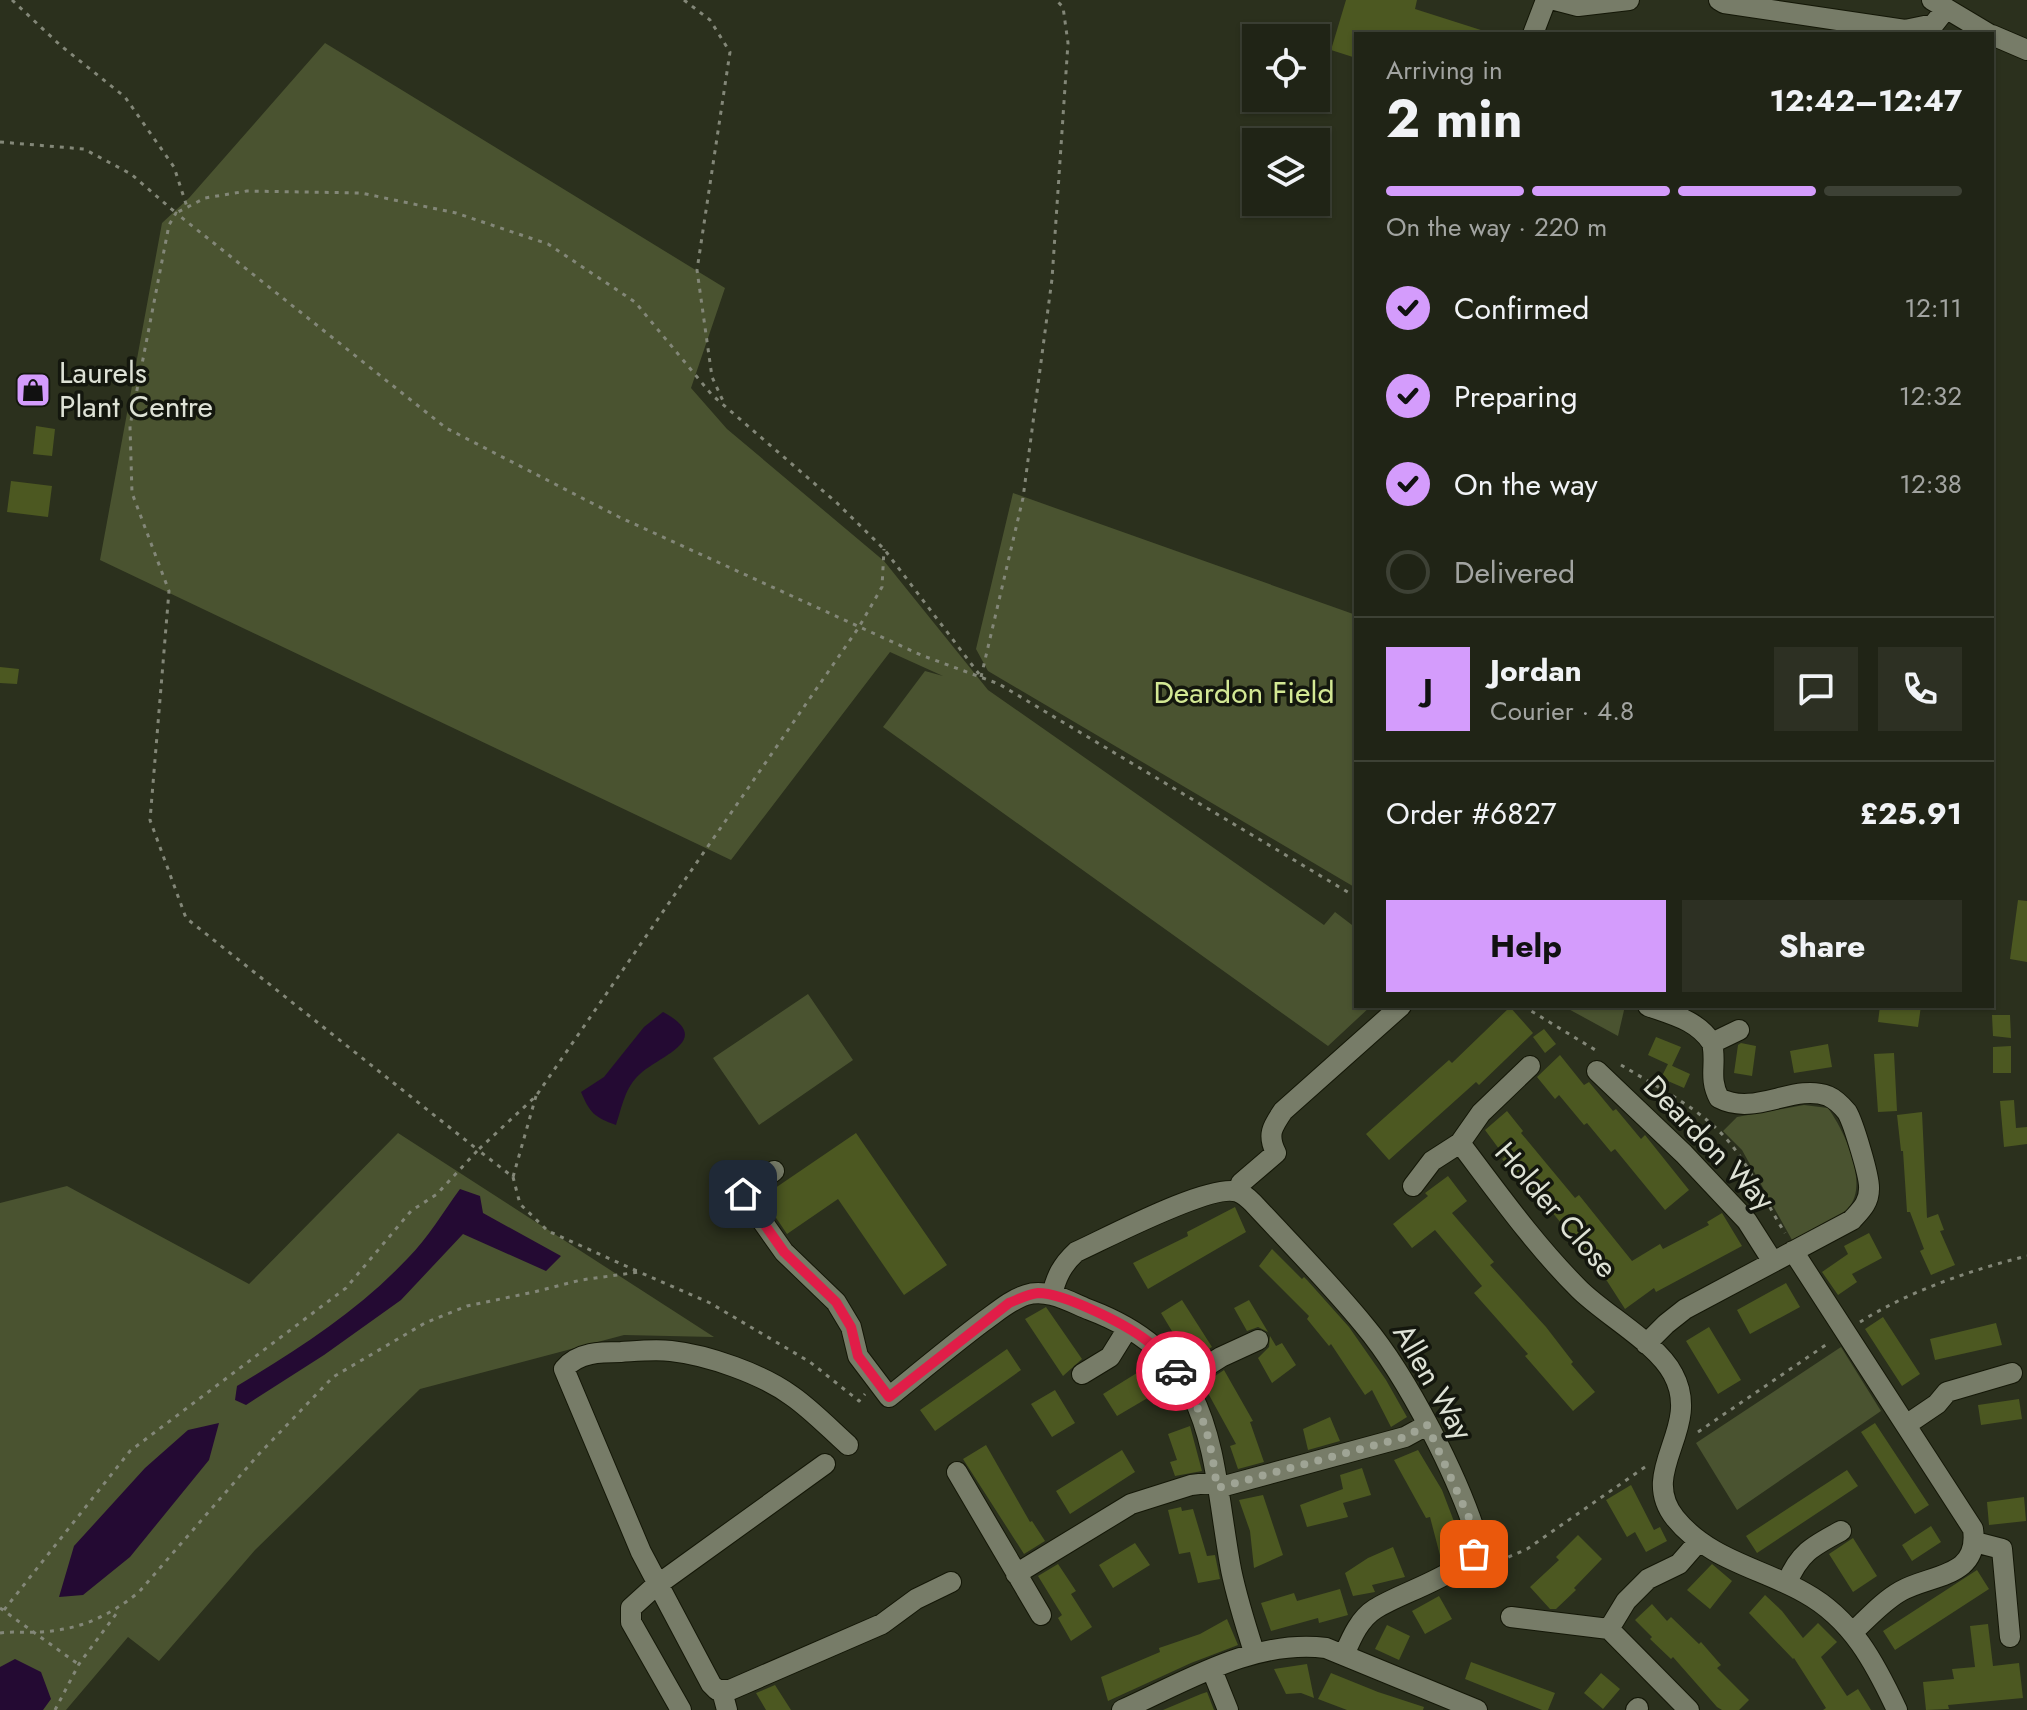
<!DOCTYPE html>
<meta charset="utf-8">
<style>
body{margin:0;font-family:Jost,sans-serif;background:#2d3023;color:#f1f3f6;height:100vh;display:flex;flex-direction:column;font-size:30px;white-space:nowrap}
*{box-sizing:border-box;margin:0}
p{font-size:26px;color:#a2a4a1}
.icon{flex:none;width:44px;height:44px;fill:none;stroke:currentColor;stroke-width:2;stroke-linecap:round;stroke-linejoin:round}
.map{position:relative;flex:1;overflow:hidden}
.sheet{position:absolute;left:1354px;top:32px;width:640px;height:976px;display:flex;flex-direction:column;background:#202416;border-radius:0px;box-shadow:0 2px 6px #0004,0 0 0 2px #3d4135}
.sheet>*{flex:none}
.tools{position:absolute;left:1242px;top:24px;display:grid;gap:16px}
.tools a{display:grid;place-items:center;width:88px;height:88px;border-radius:0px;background:#202416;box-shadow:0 2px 6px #0004,0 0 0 2px #3d4135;font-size:40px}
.pin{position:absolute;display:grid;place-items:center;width:68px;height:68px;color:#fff;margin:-34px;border-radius:16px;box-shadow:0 4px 12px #0006}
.courier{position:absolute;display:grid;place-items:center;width:80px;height:80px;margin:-40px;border:6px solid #e11d48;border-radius:50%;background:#fff;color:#222;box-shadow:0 2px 10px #0007}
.headline em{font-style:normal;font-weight:700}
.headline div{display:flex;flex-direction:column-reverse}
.headline{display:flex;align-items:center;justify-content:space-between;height:136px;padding:0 32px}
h1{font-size:52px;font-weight:700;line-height:60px}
.bar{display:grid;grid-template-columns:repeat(4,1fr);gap:12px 8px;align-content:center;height:96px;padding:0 32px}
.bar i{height:10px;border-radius:6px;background:#3d4135}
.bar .selected{background:#d49cfc}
.bar p{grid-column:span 4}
.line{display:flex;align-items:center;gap:20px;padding:0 32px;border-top:2px solid #3d4135}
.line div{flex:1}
.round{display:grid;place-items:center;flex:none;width:84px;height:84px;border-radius:0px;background:#2d3023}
ol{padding:0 32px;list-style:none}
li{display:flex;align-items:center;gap:24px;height:88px}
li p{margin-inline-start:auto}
li .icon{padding:8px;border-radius:50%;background:#d49cfc;color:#111;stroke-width:4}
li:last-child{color:#a2a4a1}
li i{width:44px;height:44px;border:4px solid #3d4135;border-radius:50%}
.primary-button{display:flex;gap:16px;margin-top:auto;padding:16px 32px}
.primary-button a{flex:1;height:92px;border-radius:0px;background:#d49cfc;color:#111;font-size:32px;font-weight:700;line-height:92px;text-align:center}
.primary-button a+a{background:#2d3023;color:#f1f3f6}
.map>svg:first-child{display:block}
.green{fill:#4a5330}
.water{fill:#240a33}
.building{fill:#4c5821}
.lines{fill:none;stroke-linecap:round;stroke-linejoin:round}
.minor-casing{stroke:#141707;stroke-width:22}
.path{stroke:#838778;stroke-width:3;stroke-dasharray:4 6;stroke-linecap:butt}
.minor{stroke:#777c68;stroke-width:20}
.done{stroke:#9fa495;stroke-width:8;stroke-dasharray:0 14.4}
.route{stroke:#e11d48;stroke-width:10}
.labels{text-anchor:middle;stroke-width:7;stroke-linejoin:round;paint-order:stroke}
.poi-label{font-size:30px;fill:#dee2d6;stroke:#14170e;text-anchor:start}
.park-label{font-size:30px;fill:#d3e894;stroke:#14170e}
.street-label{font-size:30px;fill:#dee2d6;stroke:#14170e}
</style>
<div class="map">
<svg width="2027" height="1710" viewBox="0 0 2027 1710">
<rect width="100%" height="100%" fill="#2b301d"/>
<path class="green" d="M325,43L725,288L691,388L727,429L884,561L988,690L1324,925L1335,912L1356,928V1006H1371L1328,1046L883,727L925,671L943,676L890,652L731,860L100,560L162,223L189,198Z
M1013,493L1356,615V888L988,671L976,649Z
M808,994L853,1060L759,1125L713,1058Z
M1563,1006H1625L1618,1036Z
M1804,1105L1828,1108C1844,1130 1870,1185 1848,1208C1838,1220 1807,1232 1792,1240L1742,1150L1723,1131L1737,1117Z
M398,1133L714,1337L624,1335L420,1389L255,1550L159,1661L128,1637L66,1710H0V1203L67,1186L249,1284Z
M1841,1347L1881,1411L1737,1510L1696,1443Z"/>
<path class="water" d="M663,1012C715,1040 661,1055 640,1074C625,1087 622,1107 616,1125C594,1117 590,1113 581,1092L604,1077L644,1027Z
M460,1189L480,1196L483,1213L561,1256L546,1271L463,1234L401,1300L324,1355L246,1405L235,1400L237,1386C299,1349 358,1311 408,1258C428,1238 443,1212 460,1189Z
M219,1423L209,1460L130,1557L83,1595L59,1597L74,1546L145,1468L188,1430Z
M15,1659L41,1672L51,1699L43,1710H0V1667Z"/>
<path class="building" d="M1346,0H1417L1415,9L1484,31L1483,34H1356V58L1331,50Z
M36,426L55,429L52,456L33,454Z
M11,481L52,486L48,517L7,512Z
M0,667L19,669L17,684L0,683Z
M2018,900L2027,901V962L2010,959Z
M1880,1006H1921L1918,1027L1878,1022Z
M1510,1007L1533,1033L1479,1085L1476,1082L1389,1160L1366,1134L1449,1060L1452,1063Z
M1992,1015H2010L2011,1038L1993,1036Z
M1544,1029L1556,1044L1545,1053L1533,1037Z
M1656,1037L1681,1047L1672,1066L1648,1055Z
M1741,1043L1756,1046L1752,1076L1734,1073L1738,1045Z
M1828,1044L1832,1067L1794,1073L1790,1051Z
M2011,1046V1073H1993V1047Z
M1894,1053L1897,1111L1878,1112L1874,1054Z
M1560,1055L1584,1085L1589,1082L1613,1111L1616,1109L1641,1139L1645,1135L1689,1190L1665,1210L1615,1149L1611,1152L1587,1123L1584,1125L1559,1095L1555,1099L1537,1077Z
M1668,1064L1690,1074L1684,1088L1661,1078Z
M2014,1100L2016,1128L2027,1127V1144L2004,1147L2000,1101Z
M1507,1111L1523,1131L1521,1133L1575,1198L1579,1195L1632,1261L1660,1244L1663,1249L1709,1225L1707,1222L1722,1213L1742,1246L1656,1292L1654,1288L1625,1309L1607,1281L1578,1244L1552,1212L1548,1215L1502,1159L1505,1157L1485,1130Z
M1922,1112L1927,1218L1938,1214L1944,1230L1940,1231L1955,1265L1931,1275L1920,1251L1924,1249L1910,1212H1907L1903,1151H1901L1897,1115Z
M856,1133L947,1265L904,1295L838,1199L787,1234L762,1197Z
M1448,1176L1467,1201L1452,1213L1494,1262L1490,1265L1546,1327L1573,1362L1571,1364L1595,1392L1573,1411L1525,1356L1528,1354L1474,1293L1482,1286L1435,1230L1412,1248L1393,1224L1428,1196L1425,1193Z
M1235,1207L1246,1232L1148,1289L1133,1263L1188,1236L1187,1232Z
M1869,1233L1882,1258L1852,1274L1857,1282L1838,1295L1822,1272L1848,1254L1844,1246Z
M1272,1249L1302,1279L1304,1277L1307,1280L1349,1327L1386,1380L1407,1417L1391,1427L1372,1390L1365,1395L1331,1344L1329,1346L1307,1319L1309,1316L1259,1266Z
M1786,1283L1800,1307L1750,1334L1737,1310Z
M1182,1300L1212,1347L1190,1361L1161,1313Z
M1249,1300L1268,1332L1258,1327L1247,1331L1234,1308Z
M1046,1307L1082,1359L1063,1376L1025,1319Z
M1883,1317L1920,1374L1902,1386L1865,1329Z
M1996,1323L2002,1345L1935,1360L1930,1339Z
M1709,1327L1741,1380L1718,1394L1686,1341Z
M1270,1336L1276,1346L1282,1343L1296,1365L1272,1383L1258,1358L1269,1347Z
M1007,1349L1021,1370L935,1431L920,1410Z
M1153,1363L1168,1386L1117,1416L1103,1394Z
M1224,1370L1253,1421L1250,1422L1264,1462L1238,1469L1230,1446L1236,1444L1203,1384Z
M1055,1390L1075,1423L1052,1437L1031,1404Z
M2019,1399L2022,1419L1981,1425L1978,1405Z
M1330,1417L1340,1441L1308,1450L1303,1429Z
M1875,1423L1929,1505L1915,1514L1861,1432Z
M1190,1426L1202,1471L1175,1476L1170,1462L1177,1460L1168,1434Z
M986,1445L1030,1522L1032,1521L1045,1541L1024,1554L963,1459Z
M1122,1450L1135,1472L1070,1514L1056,1491Z
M1418,1450L1442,1490L1463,1545L1455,1553L1441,1559L1430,1517L1426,1518L1394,1460Z
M1362,1468L1371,1495L1343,1503L1348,1517L1307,1527L1300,1505L1343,1489L1340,1475Z
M1847,1470L1858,1486L1757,1553L1746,1536Z
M1631,1485L1654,1530L1660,1527L1667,1541L1646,1552L1635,1532L1627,1537L1606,1500Z
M1263,1495L1283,1555L1254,1568L1250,1531L1239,1500Z
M2024,1497L2026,1521L1989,1525L1987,1502Z
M1181,1507L1182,1511L1193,1509L1207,1556L1215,1555L1220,1579L1198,1583L1190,1552L1179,1554L1168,1510Z
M1931,1526L1941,1542L1912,1561L1902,1545Z
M1578,1535L1602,1559L1574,1588L1576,1590L1556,1609H1550L1530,1587L1559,1560L1556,1557Z
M1853,1538L1877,1576L1853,1592L1829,1554Z
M1135,1543L1150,1565L1113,1588L1099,1565Z
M1393,1547L1405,1577L1372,1585L1375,1592L1353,1596L1345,1573L1368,1558Z
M1058,1564L1076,1591L1071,1594L1092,1627L1071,1641L1058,1618L1062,1615L1038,1576Z
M1712,1564L1732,1581L1710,1609L1687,1590Z
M1977,1570L1989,1589L1895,1650L1883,1631Z
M1340,1589L1348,1615L1319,1623L1318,1618L1271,1631L1261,1603L1294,1593L1297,1601Z
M1765,1595L1782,1611L1803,1638L1818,1623L1837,1642L1821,1657L1847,1696L1858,1689L1871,1710H1823L1826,1708L1794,1658L1793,1659L1749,1613Z
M1439,1596L1452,1619L1425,1634L1412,1611Z
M1652,1604L1667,1621L1671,1617L1699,1644L1701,1642L1721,1665L1717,1668L1749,1700L1739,1710H1722L1717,1707L1673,1657L1671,1659L1650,1639L1652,1637L1635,1620Z
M1227,1619L1238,1645L1191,1663L1108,1701L1101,1677L1160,1652L1159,1648L1200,1634Z
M1988,1624L1993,1666L2019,1663L2023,1698L1948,1705L1949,1709L1926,1710L1923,1682L1954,1679L1952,1669L1975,1667L1970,1626Z
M1387,1625L1410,1636L1399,1660L1375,1649Z
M1471,1662L1555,1693L1548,1710H1542L1465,1679Z
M1307,1664L1314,1698L1301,1693L1286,1694L1274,1669Z
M1331,1673L1378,1692L1424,1707L1423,1710H1347L1318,1699Z
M1601,1673L1620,1689L1603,1709L1584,1693Z
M775,1685L791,1710H766L756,1693Z
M1207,1692L1214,1710H1163L1201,1694Z"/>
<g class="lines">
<defs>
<path id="minor" d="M1555,0L1578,6L1629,0
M1719,0L1724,3L1905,30L1934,24L1945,10
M1932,0L1989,34
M1533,34L1546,0
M1992,35L2027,50
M1648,1006C1673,1015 1697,1020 1712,1043L1739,1030
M1597,1071L1684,1154L1747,1221L1773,1262
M1460,1143C1498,1193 1534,1244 1579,1289C1605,1315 1657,1343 1673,1374C1703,1429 1637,1470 1675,1518C1709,1560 1761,1568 1805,1593C1852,1619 1875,1663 1897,1710
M774,1171L743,1194L784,1252L836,1302L851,1327L858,1356L889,1397C921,1371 952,1345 984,1321C997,1312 1010,1300 1026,1295C1047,1288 1070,1302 1090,1310C1216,1358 1210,1450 1230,1564C1235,1593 1245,1623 1254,1652
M1413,1186L1432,1161L1460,1143L1481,1113L1530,1066
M1239,1192L1241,1183L1276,1153C1267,1135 1272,1127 1283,1111L1401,1006
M1793,1251L1973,1529C1980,1578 1931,1574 1901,1591C1883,1601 1868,1618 1853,1632
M1052,1295C1056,1277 1062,1265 1076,1252C1105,1239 1212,1182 1238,1192C1244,1194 1249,1199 1253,1203C1290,1243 1329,1282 1364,1325C1407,1376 1461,1481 1479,1545C1463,1576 1403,1591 1375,1609C1359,1619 1351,1639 1344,1655
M1646,1344L1666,1324L1685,1309L1852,1220C1861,1210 1869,1203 1869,1189C1870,1177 1853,1122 1847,1112C1842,1106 1835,1099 1828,1096C1794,1083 1755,1117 1719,1098C1708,1077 1717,1064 1712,1043
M1082,1374L1110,1357L1128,1328
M1183,1381L1221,1357L1258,1340
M1906,1425L1937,1404L1947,1392L2012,1373
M848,1445C830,1429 812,1410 792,1396C762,1374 708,1355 671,1351C655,1349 637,1351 621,1352C601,1352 578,1352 564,1369L641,1552L711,1684L717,1690H730L882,1624L916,1599L951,1582
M957,1472L1041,1615
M1217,1488L1405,1437L1427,1425
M1975,1542L2002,1549L2010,1637
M1016,1574L1131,1504L1191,1485L1216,1482
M1787,1583C1799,1553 1813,1546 1841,1531
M1511,1617L1609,1629L1689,1710
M1609,1629L1626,1601L1648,1579L1679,1564L1699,1541
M1212,1670L1228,1710
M722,1691L727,1710
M681,1710L631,1622V1608L653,1588L825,1464
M1122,1710C1187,1681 1253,1639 1326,1648L1477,1710
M1636,1710L1638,1708"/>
</defs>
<use href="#minor" class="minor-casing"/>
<path class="path" d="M12,0L60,45L125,97L174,167L187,207
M684,0L710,20L730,52L697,270L712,377L724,403
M0,142L84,149L131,174L176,213L205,198L247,191L361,193L456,213L548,244L635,302L712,395L837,503L884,549L979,674
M981,677L1023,498L1052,279L1068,43L1063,7L1056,0
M1523,1006L1597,1051
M1621,1065C1654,1085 1691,1104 1718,1130C1747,1158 1764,1200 1785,1233
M536,1096L513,1177L478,1150L536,1096L859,627L882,587L884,549
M513,1177L520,1204L548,1231L637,1271
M1860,1322C1909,1291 1971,1270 2027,1256
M1698,1432L1830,1342
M1490,1565L1527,1549L1645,1467
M0,1608L78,1664
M4,1610L130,1451L346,1288L411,1211L437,1194L478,1150L186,918L150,820L169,591L132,493L130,426L169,225L176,213L446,428L619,517L921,655L999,684L1356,897
M0,1633C13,1631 26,1633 39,1632C79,1630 108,1617 139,1592L259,1454L333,1377L425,1323L467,1306L534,1292L581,1280L639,1272L710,1303L810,1362L859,1401L865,1394
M55,1710L79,1664L119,1610"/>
<use href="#minor" class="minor"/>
</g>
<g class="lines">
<path class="done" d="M1176,1371C1206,1416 1210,1437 1217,1488L1405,1437L1427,1425L1475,1531L1479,1545L1474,1554"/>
<path class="route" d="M743,1194L784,1252L836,1302L851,1327L858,1356L889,1397L1009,1303C1019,1299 1028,1294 1038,1293C1064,1293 1125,1324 1146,1340C1158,1349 1167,1360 1176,1371"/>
</g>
<defs>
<symbol id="shop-square" viewBox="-11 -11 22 22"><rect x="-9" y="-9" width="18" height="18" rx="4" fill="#d49cfc" stroke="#14170e"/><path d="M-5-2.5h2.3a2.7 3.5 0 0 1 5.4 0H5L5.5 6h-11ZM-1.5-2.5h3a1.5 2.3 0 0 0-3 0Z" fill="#111"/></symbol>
</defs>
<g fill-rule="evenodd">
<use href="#shop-square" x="13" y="370" width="40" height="40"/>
</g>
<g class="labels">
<g class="poi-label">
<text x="59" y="383">Laurels<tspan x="59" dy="34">Plant Centre</tspan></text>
</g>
<g class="park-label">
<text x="1244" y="703">Deardon Field</text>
</g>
<g class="street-label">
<text transform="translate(1709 1143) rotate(46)" y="10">Deardon Way</text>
<text transform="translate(1556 1210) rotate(49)" y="10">Holder Close</text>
<text transform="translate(1433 1382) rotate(60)" y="10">Allen Way</text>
</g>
</g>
</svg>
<div class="tools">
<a><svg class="icon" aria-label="locate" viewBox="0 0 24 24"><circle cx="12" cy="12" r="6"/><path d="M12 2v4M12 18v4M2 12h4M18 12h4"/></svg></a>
<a><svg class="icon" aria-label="layers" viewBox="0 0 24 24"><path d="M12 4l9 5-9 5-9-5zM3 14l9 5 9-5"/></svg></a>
</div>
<div class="pin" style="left:1474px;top:1554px;background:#ea580c"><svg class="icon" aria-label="bag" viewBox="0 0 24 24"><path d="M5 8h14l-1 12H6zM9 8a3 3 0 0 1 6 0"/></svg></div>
<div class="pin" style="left:743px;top:1194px;background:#1f2937"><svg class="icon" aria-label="home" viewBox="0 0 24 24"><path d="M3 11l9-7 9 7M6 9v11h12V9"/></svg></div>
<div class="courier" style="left:1176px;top:1371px"><svg class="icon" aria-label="car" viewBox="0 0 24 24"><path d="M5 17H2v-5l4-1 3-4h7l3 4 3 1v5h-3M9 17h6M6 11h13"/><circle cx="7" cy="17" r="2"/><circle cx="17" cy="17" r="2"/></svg></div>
<section class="sheet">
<div class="headline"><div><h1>2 min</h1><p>Arriving in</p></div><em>12:42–12:47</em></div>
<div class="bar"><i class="selected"></i><i class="selected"></i><i class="selected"></i><i></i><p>On the way · 220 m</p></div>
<ol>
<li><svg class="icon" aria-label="check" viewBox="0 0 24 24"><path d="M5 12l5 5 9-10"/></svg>Confirmed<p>12:11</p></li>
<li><svg class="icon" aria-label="check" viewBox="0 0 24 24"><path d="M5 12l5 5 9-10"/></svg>Preparing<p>12:32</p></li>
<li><svg class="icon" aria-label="check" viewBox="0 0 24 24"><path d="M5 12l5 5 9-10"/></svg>On the way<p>12:38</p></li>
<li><i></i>Delivered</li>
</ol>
<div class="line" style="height:144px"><b class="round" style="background:#d49cfc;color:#111">J</b><div><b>Jordan</b><p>Courier · 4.8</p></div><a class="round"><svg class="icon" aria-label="chat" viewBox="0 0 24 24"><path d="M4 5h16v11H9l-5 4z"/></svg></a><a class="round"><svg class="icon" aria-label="phone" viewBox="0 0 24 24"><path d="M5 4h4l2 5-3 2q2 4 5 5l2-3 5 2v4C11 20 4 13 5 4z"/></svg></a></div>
<div class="line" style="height:104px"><div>Order #6827</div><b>£25.91</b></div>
<div class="primary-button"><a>Help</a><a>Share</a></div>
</section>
</div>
